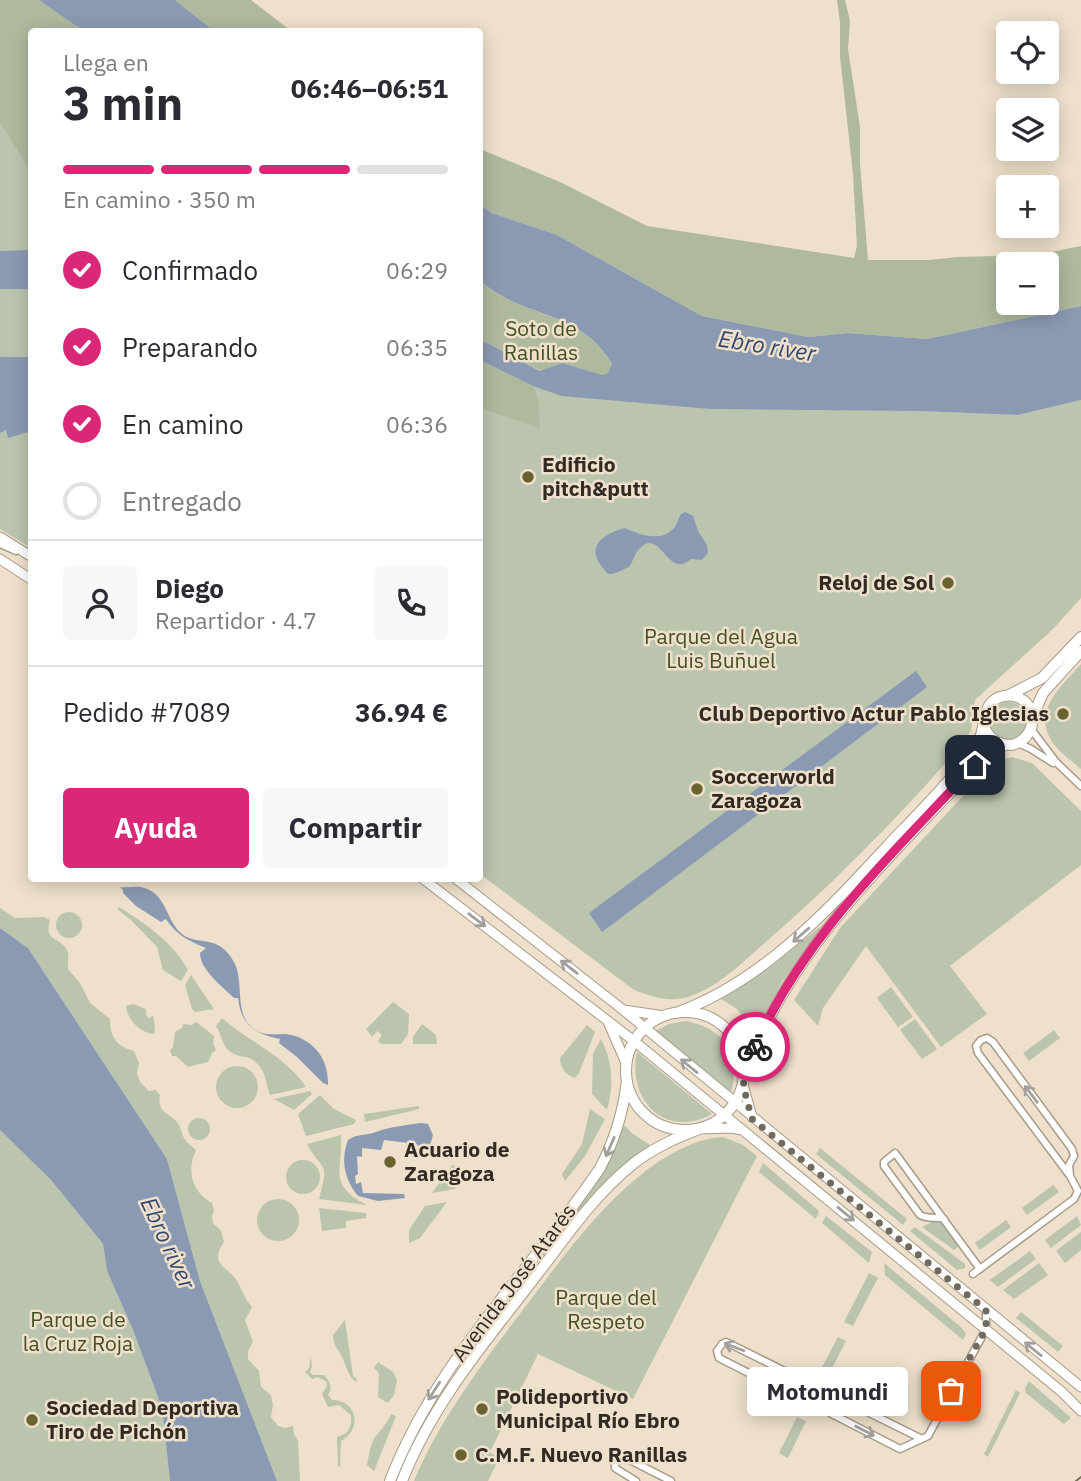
<!DOCTYPE html>
<html lang="es">
<meta charset="utf-8">
<style>
body{margin:0;font-family:"IBM Plex Sans",sans-serif;background:#f7f7f7;color:#2b2b33;height:100vh;display:flex;flex-direction:column;font-size:26px;white-space:nowrap}
*{box-sizing:border-box;margin:0}
p{font-size:23px;color:#7c7c81}
.icon{flex:none;width:38px;height:38px;fill:none;stroke:currentColor;stroke-width:2;stroke-linecap:round;stroke-linejoin:round}
.map{position:relative;flex:1;overflow:hidden}
.panel{position:absolute;left:28px;top:28px;width:455px;height:854px;display:flex;flex-direction:column;background:#fff;border-radius:7px;box-shadow:0 4px 18px #0003}
.panel>*{flex:none}
.controls{position:absolute;left:996px;top:21px;display:grid;gap:14px}
.controls a{display:grid;place-items:center;width:63px;height:63px;border-radius:7px;background:#fff;box-shadow:0 4px 18px #0003;font-size:35px}
.pin{position:absolute;display:grid;place-items:center;width:60px;height:60px;color:#fff;margin:-30px;border-radius:14px;box-shadow:0 4px 10px #0006}
.courier{position:absolute;display:grid;place-items:center;width:70px;height:70px;margin:-35px;border:5px solid #db2777;border-radius:50%;background:#fff;color:#222;box-shadow:0 2px 9px #0007}
.bubble{position:absolute;height:49px;border-radius:7px;background:#fff;box-shadow:0 4px 18px #0003;font-size:23px;font-weight:700;line-height:49px;text-align:center}
.overview em{font-style:normal;font-weight:700}
.overview div{display:flex;flex-direction:column-reverse}
.overview{display:flex;align-items:center;justify-content:space-between;height:119px;padding:0 35px}
h1{font-size:46px;font-weight:700;line-height:52px}
.bar{display:grid;grid-template-columns:repeat(4,1fr);gap:10px 7px;align-content:center;height:84px;padding:0 35px}
.bar i{height:9px;border-radius:5px;background:#e1e1e2}
.bar .current{background:#db2777}
.bar p{grid-column:span 4}
.line{display:flex;align-items:center;gap:18px;padding:0 35px;border-top:2px solid #e1e1e2}
.line div{flex:1}
.round{display:grid;place-items:center;flex:none;width:74px;height:74px;border-radius:7px;background:#f7f7f7}
ol{padding:0 35px;list-style:none}
li{display:flex;align-items:center;gap:21px;height:77px}
li p{margin-inline-start:auto}
li .icon{padding:7px;border-radius:50%;background:#db2777;color:#fff;stroke-width:4}
li:last-child{color:#7c7c81}
li i{width:38px;height:38px;border:4px solid #e1e1e2;border-radius:50%}
.cta{display:flex;gap:14px;margin-top:auto;padding:14px 35px}
.cta a{flex:1;height:80px;border-radius:7px;background:#db2777;color:#fff;font-size:28px;font-weight:700;line-height:80px;text-align:center}
.cta a+a{background:#f7f7f7;color:#2b2b33}
.map>svg:first-child{display:block}
.green{fill:#bbc4ad}
.forest{fill:#aeb99d;fill-rule:evenodd}
.water{fill:#8b9ab3}
.lines{fill:none;stroke-linecap:round;stroke-linejoin:round}
.minor-casing{stroke:#a89b87;stroke-width:9}
.secondary-casing{stroke:#a89b87;stroke-width:11}
.primary-casing{stroke:#a89b87;stroke-width:12}
.minor{stroke:#fff;stroke-width:6}
.secondary{stroke:#fff;stroke-width:9}
.primary{stroke:#fff;stroke-width:10}
.tram{stroke:#797063;stroke-width:2}
.oneway{stroke:#a2a09c}
.done{stroke:#736a5e;stroke-width:7;stroke-dasharray:0 12.6}
.route{stroke:#db2777;stroke-width:9}
.poi-dot{fill:#6a632f;stroke:#eee0cb;stroke-width:2.5}
.labels{text-anchor:middle;stroke-width:5;stroke-linejoin:round;paint-order:stroke}
.park-label{font-size:21px;fill:#435225;stroke:#eee0cb}
.poi-label{font-size:21px;font-weight:bold;fill:#312b23;stroke:#eee0cb;text-anchor:start}
.street-label{font-size:21px;fill:#312b23;stroke:#eee0cb}
.water-label{font-size:23px;font-style:italic;fill:#33486f;stroke:#eee0cb}
</style>
<div class="map">
<svg width="1081" height="1481" viewBox="0 0 1081 1481">
<rect width="100%" height="100%" fill="#eee0cb"/>
<path class="green" d="M0,0H39L76,26L89,31L32,32L31,548L0,529Z
M480,360L533,386L916,411L1018,415L1081,400V598L1053,629L975,700L971,730L963,743C903,813 838,879 768,940C746,959 723,983 696,994C674,1004 655,998 634,990L480,874Z
M1081,664V769C1072,761 1060,753 1053,743C1031,711 1061,687 1081,664Z
M989 721a19 19 0 1 1 38 0a19 19 0 1 1-38 0Z
M1012,757L1032,763L1081,811V865L950,966L987,1014L941,1047L866,946L823,1008L818,1026L794,1000L840,928L991,766L1000,760Z
M119,907C146,924 173,942 188,970L181,981L163,970L157,947L131,920L117,909Z
M0,908L15,918L44,917L50,920C44,941 57,936 65,947C71,954 67,961 68,969L80,983L90,1003L110,1019C109,1036 117,1047 134,1051L139,1063L137,1074L140,1082L149,1091L156,1090L160,1095C157,1113 168,1112 177,1122C181,1126 181,1133 184,1138C187,1143 192,1146 196,1150C186,1171 192,1192 212,1203L214,1210L212,1216L213,1223L221,1231L224,1242C208,1265 229,1267 237,1281C243,1291 244,1298 252,1307L245,1320L253,1342L248,1351V1359L259,1371L261,1387L271,1395L273,1405L271,1417L278,1426L285,1428L293,1426L294,1434L298,1441L300,1481H277L200,1281L167,1159L28,948L0,928Z
M56 925a13 13 0 1 1 26 0a13 13 0 1 1-26 0Z
M822,925L783,980L755,1031L737,1009L721,999L773,965Z
M191,975L214,1009L195,1012L192,1009L185,985Z
M891,987L913,1017L898,1027L877,998Z
M393,1002L409,1014L408,1034L401,1044H381L378,1041L382,1035L377,1031L372,1037L366,1029Z
M133,1004L146,1009V1015L149,1018L153,1016L155,1027L154,1034C140,1033 127,1019 126,1006Z
M222,1018C249,1042 286,1056 306,1087L270,1095C265,1080 265,1065 249,1058C241,1056 235,1056 228,1050C222,1044 221,1033 216,1026Z
M915,1019L937,1049L922,1059L900,1030Z
M686,1021C725,1029 741,1053 731,1093L655,1031L669,1024Z
M196,1022L214,1036L213,1043L216,1050L212,1053L208,1062L188,1067L176,1056H172L170,1050L173,1047L175,1032L182,1028L183,1024L191,1025Z
M422,1024L436,1035L437,1044H413V1037Z
M587,1025L595,1032L579,1073L575,1078C566,1075 560,1068 560,1058Z
M1054,1030L1060,1038L1029,1061L1023,1053Z
M601,1039C613,1062 614,1086 607,1110L592,1094L593,1054Z
M637,1052L712,1114C665,1140 627,1100 637,1052Z
M216 1087a21 21 0 1 1 42 0a21 21 0 1 1-42 0Z
M310,1091L312,1094L294,1110L274,1099Z
M320,1095L334,1109L356,1120L354,1124L306,1136L298,1114Z
M419,1106V1109L365,1122L364,1114Z
M590,1109L605,1119L585,1156L565,1181L562,1174L582,1144Z
M188 1129a11 11 0 1 1 22 0a11 11 0 1 1-22 0Z
M624,1125L633,1134L650,1145L603,1184L574,1219L571,1216C593,1187 612,1160 624,1125Z
M0,1130L51,1180L103,1244L107,1271L133,1330L162,1408L170,1481H0Z
M341,1135C343,1170 327,1185 367,1205L319,1199C329,1160 325,1175 307,1144Z
M723,1137L743,1145L757,1156L633,1399L538,1354L490,1452L499,1458L488,1481H414C440,1417 491,1352 532,1298C565,1254 599,1208 642,1174C663,1157 695,1138 723,1137Z
M820,1148L907,1219L903,1225L816,1154Z
M286 1177a17 17 0 1 1 34 0a17 17 0 1 1-34 0Z
M763,1163L819,1211L816,1219L759,1172Z
M452,1165C464,1169 461,1181 455,1189L432,1193Z
M1053,1185L1059,1192L1027,1215L1022,1208Z
M257 1220a21 21 0 1 1 42 0a21 21 0 1 1-42 0Z
M447,1202L420,1238L409,1243V1230L425,1206Z
M319,1208L366,1213V1218L346,1221V1228L322,1231Z
M826,1216L872,1252L869,1263L822,1223Z
M1077,1216L1081,1225L1051,1248L1045,1240Z
M936,1220L941,1222L959,1246L954,1250L922,1227Z
M1006,1220L1011,1227L980,1250L975,1243Z
M915,1227L965,1264V1268L957,1270L910,1231Z
M1081,1232V1250L1065,1263L1056,1251Z
M1030,1251L1036,1259L998,1287L990,1280Z
M884,1263L962,1328L966,1334L963,1340L885,1275Z
M1039,1263L1048,1275L1014,1299L1003,1290Z
M869,1273L878,1278L853,1326L844,1322Z
M1021,1312L1063,1346L1058,1352L1016,1318Z
M345,1320L353,1376L356,1378L357,1383C347,1375 347,1367 342,1357C337,1346 334,1348 333,1335Z
M838,1337L846,1341L829,1374L821,1369Z
M311,1357L312,1367L310,1372L313,1375H324C330,1382 333,1387 328,1395L332,1400C357,1400 363,1429 341,1441L340,1467L338,1466L337,1437C349,1434 352,1427 351,1415L339,1405L328,1407L322,1394L327,1386L326,1381L317,1377L312,1379L305,1372L309,1368Z
M378,1362L393,1372L397,1380L394,1395L388,1403L378,1397L379,1373L374,1368Z
M1029,1381L1071,1418L1064,1424L1026,1393L1025,1388Z
M1016,1390L1020,1393L988,1457L984,1454Z
M391,1414L396,1416L374,1471L367,1465C369,1456 370,1445 375,1437C382,1428 386,1425 391,1414Z
M797,1417L806,1421L788,1458L779,1453Z"/>
<path class="forest" d="M0,0H39L76,26L89,31L32,32L31,172L0,122Z
M175,0H251L291,31H214Z
M837,0H845L850,21L848,49L860,127V164L868,260H929L958,257L1037,255L1081,246V306L927,339L847,333L809,337L702,316L557,235L492,213L480,205V149L560,182L647,226L854,258L857,246L853,174L840,56V23ZM1008,264H1046V303H1008Z
M480,280C521,319 580,309 612,364L608,374L603,375L562,363L541,371L480,339Z
M480,360L533,386L538,399L540,428L480,408Z"/>
<path class="water" d="M39,0H175L214,31H89L76,26Z
M480,205L492,213L557,235L702,316L809,337L847,333L927,339L1081,306V400L1018,415L916,411L710,409L562,396L533,386L480,360V339L540,371L562,363L603,375L608,373L612,364C580,308 521,319 480,280Z
M31,250H32L31,302L29,289H0V251Z
M0,357H31V431L8,438L6,430L0,433Z
M685,512L693,516L698,531L707,545L708,553L702,560L691,559C667,580 661,527 640,548C635,552 633,562 629,567C624,569 617,573 612,574C606,574 606,572 603,568C584,546 605,533 625,528C640,535 665,544 676,525C680,518 678,515 685,512Z
M916,671L927,687L602,932L589,913Z
M120,887C127,888 134,886 141,887C167,892 165,920 182,934C198,947 219,932 235,964C244,983 234,1016 254,1029C263,1036 273,1034 285,1034C312,1037 329,1058 328,1085L323,1083L297,1057L279,1043L280,1039C255,1034 241,1025 238,998H234C223,987 200,970 200,953L206,948C189,941 176,935 166,919L161,922L136,906L123,893V890Z
M0,928L28,948L167,1159L200,1281L277,1481H170L162,1408L133,1330L107,1271L103,1244L51,1180L0,1130Z
M421,1123L428,1124L433,1135L428,1152L410,1140L408,1143L384,1140L381,1150L362,1148V1157L357,1156L358,1174L355,1176L356,1184L361,1182L363,1193L404,1194L405,1198L378,1201L358,1196C345,1180 340,1161 348,1140C359,1133 365,1136 376,1132C389,1127 406,1125 421,1123Z"/>
<g class="lines">
<defs>
<path id="minor" d="M0,544L16,551
M1031,729L1056,762L1081,786
M1018,743L1031,749L1053,763
M944,1219C936,1216 929,1220 920,1215L884,1166V1162L895,1153L980,1269
M973,1274L1074,1199L1078,1191L1070,1176L978,1053L976,1046L981,1040L987,1038L993,1042L1072,1149L1074,1156L1069,1165L1070,1176
M813,1386L792,1395L719,1358L717,1351L722,1344L726,1342L922,1439
M822,1392L830,1413L900,1449L928,1436L986,1329V1310
M636,1481L615,1468V1464L620,1457H624L671,1481"/>
<path id="secondary" d="M0,537L32,557
M0,559L32,580
M422,878L634,1041L1062,1392L1081,1411
M455,878L622,1009L1081,1387
M624,1010L664,1016
M609,1024L626,1063
M743,1085L752,1117
M699,1129L731,1128L742,1130"/>
<path id="primary" d="M1009,695L1042,678L1081,637
M1033,716L1043,693L1081,651
M626 1071a59 59 0 1 1 118 0a59 59 0 1 1-118 0Z
M676,1013C764,981 829,909 891,842C917,815 944,788 967,759C973,751 978,744 981,735C986,719 983,700 1004,696C1036,691 1044,736 1012,745C997,745 987,738 983,723
M744,1076C787,951 888,860 976,765L989,753L1005,745
M390,1481C437,1359 529,1274 600,1168C615,1140 623,1113 627,1081
M402,1481C432,1404 486,1341 536,1276C566,1237 594,1195 633,1164C653,1148 675,1138 699,1129"/>
</defs>
<use href="#minor" class="minor-casing"/>
<use href="#secondary" class="secondary-casing"/>
<use href="#primary" class="primary-casing"/>
<use href="#minor" class="minor"/>
<use href="#secondary" class="secondary"/>
<use href="#primary" class="primary"/>
<path class="tram" d="M1076,1481L1081,1477"/>
</g>
<defs><path id="oneway-shaft" d="M-6 0H5M1.5-3L5.5 0L1.5 3" fill="none" stroke-width="1.6" stroke-linecap="round" stroke-linejoin="round" transform="scale(1.75)"/></defs>
<g class="oneway">
<use href="#oneway-shaft" transform="translate(477 920) rotate(37)"/>
<use href="#oneway-shaft" transform="translate(801 935) rotate(139)"/>
<use href="#oneway-shaft" transform="translate(569 967) rotate(-142)"/>
<use href="#oneway-shaft" transform="translate(689 1066) rotate(-141)"/>
<use href="#oneway-shaft" transform="translate(1031 1094) rotate(-127)"/>
<use href="#oneway-shaft" transform="translate(610 1147) rotate(114)"/>
<use href="#oneway-shaft" transform="translate(846 1214) rotate(39)"/>
<use href="#oneway-shaft" transform="translate(734 1347) rotate(-159)"/>
<use href="#oneway-shaft" transform="translate(1033 1349) rotate(-141)"/>
<use href="#oneway-shaft" transform="translate(434 1391) rotate(123)"/>
<use href="#oneway-shaft" transform="translate(865 1431) rotate(27)"/>
</g>
<g class="lines">
<path class="done" d="M755,1047L743,1085L752,1119L986,1310V1329L951,1391"/>
<path class="route" d="M755,1047C803,936 895,852 975,765"/>
</g>
<g class="poi-dot">
<circle cx="528" cy="477" r="7"/>
<circle cx="948" cy="583" r="7"/>
<circle cx="1063" cy="714" r="7"/>
<circle cx="697" cy="789" r="7"/>
<circle cx="390" cy="1162" r="7"/>
<circle cx="482" cy="1409" r="7"/>
<circle cx="32" cy="1420" r="7"/>
<circle cx="461" cy="1455" r="7"/>
</g>
<g class="labels">
<g class="park-label">
<text x="541" y="336">Soto de<tspan x="541" dy="24">Ranillas</tspan></text>
<text x="721" y="644">Parque del Agua<tspan x="721" dy="24">Luis Buñuel</tspan></text>
<text x="606" y="1305">Parque del<tspan x="606" dy="24">Respeto</tspan></text>
<text x="78" y="1327">Parque de<tspan x="78" dy="24">la Cruz Roja</tspan></text>
</g>
<g class="poi-label">
<text x="542" y="472">Edificio<tspan x="542" dy="24">pitch&amp;putt</tspan></text>
<text x="934" y="590" text-anchor="end">Reloj de Sol</text>
<text x="1049" y="721" text-anchor="end">Club Deportivo Actur Pablo Iglesias</text>
<text x="711" y="784">Soccerworld<tspan x="711" dy="24">Zaragoza</tspan></text>
<text x="404" y="1157">Acuario de<tspan x="404" dy="24">Zaragoza</tspan></text>
<text x="496" y="1404">Polideportivo<tspan x="496" dy="24">Municipal Río Ebro</tspan></text>
<text x="46" y="1415">Sociedad Deportiva<tspan x="46" dy="24">Tiro de Pichón</tspan></text>
<text x="475" y="1462">C.M.F. Nuevo Ranillas</text>
</g>
<g class="street-label">
<text transform="translate(514 1283) rotate(-53)" y="7">Avenida José Atarés</text>
</g>
<g class="water-label">
<text transform="translate(767 346) rotate(9)" y="8">Ebro river</text>
<text transform="translate(168 1243) rotate(65)" y="8">Ebro river</text>
</g>
</g>
</svg>
<div class="controls">
<a><svg class="icon" aria-label="locate" viewBox="0 0 24 24"><circle cx="12" cy="12" r="6"/><path d="M12 2v4M12 18v4M2 12h4M18 12h4"/></svg></a>
<a><svg class="icon" aria-label="layers" viewBox="0 0 24 24"><path d="M12 4l9 5-9 5-9-5zM3 14l9 5 9-5"/></svg></a>
<a>+</a>
<a>−</a>
</div>
<div class="pin" style="left:951px;top:1391px;background:#ea580c"><svg class="icon" aria-label="bag" viewBox="0 0 24 24"><path d="M5 8h14l-1 12H6zM9 8a3 3 0 0 1 6 0"/></svg></div>
<div class="pin" style="left:975px;top:765px;background:#1f2937"><svg class="icon" aria-label="home" viewBox="0 0 24 24"><path d="M3 11l9-7 9 7M6 9v11h12V9"/></svg></div>
<div class="courier" style="left:755px;top:1047px"><svg class="icon" aria-label="bike" viewBox="0 0 24 24"><circle cx="6" cy="16" r="4"/><circle cx="18" cy="16" r="4"/><path d="M6 16l4-8h5l3 8M10 8l3 8H6M13 5h3"/></svg></div>
<div class="bubble" style="left:747px;top:1367px;width:161px">Motomundi</div>
<section class="panel">
<div class="overview"><div><h1>3 min</h1><p>Llega en</p></div><em>06:46–06:51</em></div>
<div class="bar"><i class="current"></i><i class="current"></i><i class="current"></i><i></i><p>En camino · 350 m</p></div>
<ol>
<li><svg class="icon" aria-label="check" viewBox="0 0 24 24"><path d="M5 12l5 5 9-10"/></svg>Confirmado<p>06:29</p></li>
<li><svg class="icon" aria-label="check" viewBox="0 0 24 24"><path d="M5 12l5 5 9-10"/></svg>Preparando<p>06:35</p></li>
<li><svg class="icon" aria-label="check" viewBox="0 0 24 24"><path d="M5 12l5 5 9-10"/></svg>En camino<p>06:36</p></li>
<li><i></i>Entregado</li>
</ol>
<div class="line" style="height:126px"><a class="round"><svg class="icon" aria-label="person" viewBox="0 0 24 24"><circle cx="12" cy="8" r="4"/><path d="M4 21q1-7 8-7t8 7"/></svg></a><div><b>Diego</b><p>Repartidor · 4.7</p></div><a class="round"><svg class="icon" aria-label="phone" viewBox="0 0 24 24"><path d="M5 4h4l2 5-3 2q2 4 5 5l2-3 5 2v4C11 20 4 13 5 4z"/></svg></a></div>
<div class="line" style="height:91px"><div>Pedido #7089</div><b>36.94 €</b></div>
<div class="cta"><a>Ayuda</a><a>Compartir</a></div>
</section>
</div>
